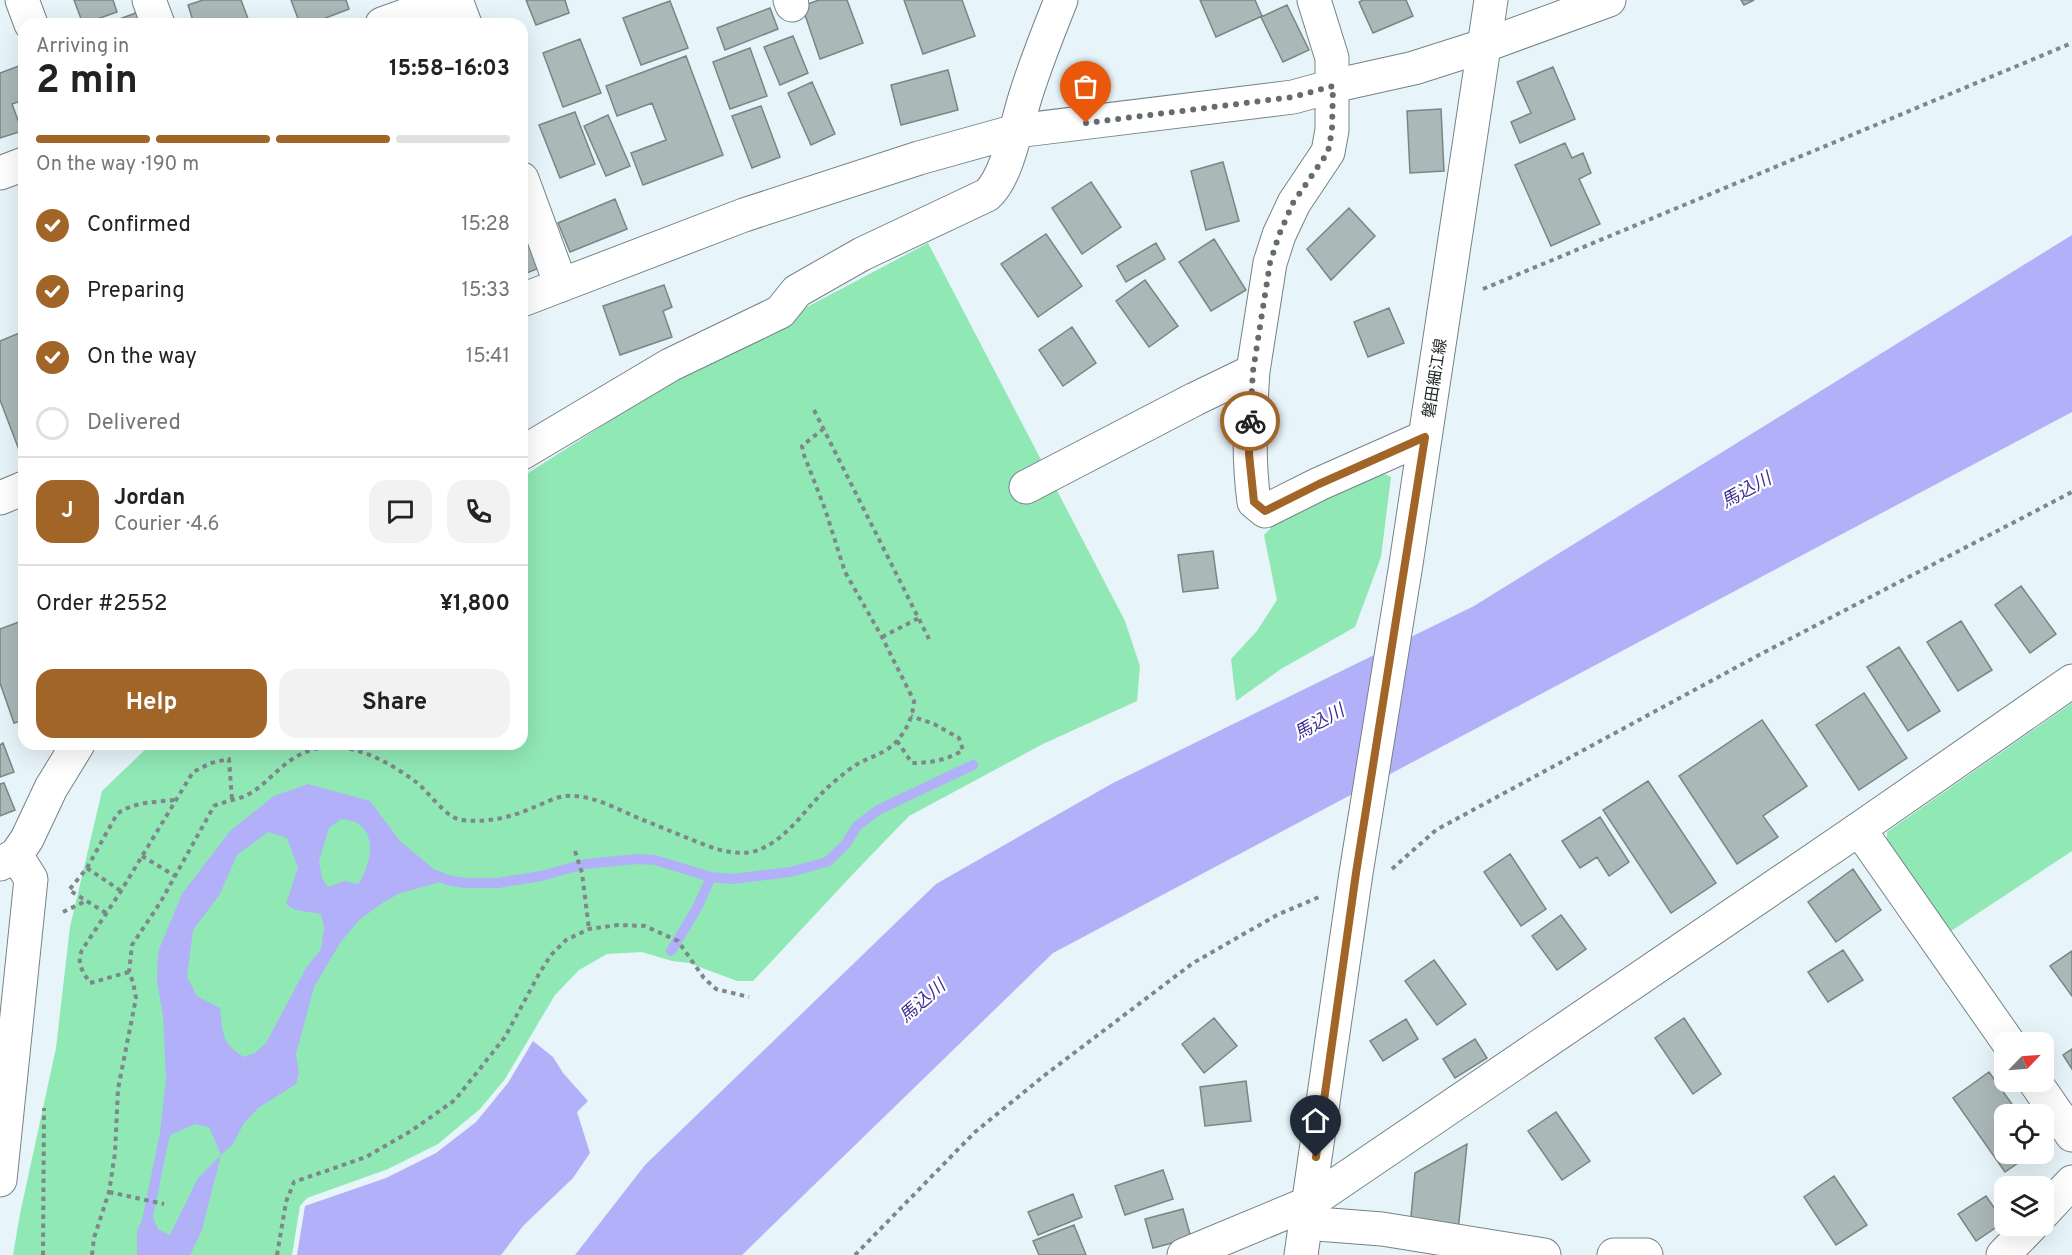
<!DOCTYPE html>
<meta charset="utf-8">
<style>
body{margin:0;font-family:Overpass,"Noto Sans JP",sans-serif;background:#f2f2f2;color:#222;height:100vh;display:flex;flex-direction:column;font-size:22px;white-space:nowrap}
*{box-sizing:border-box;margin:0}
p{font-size:20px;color:#767676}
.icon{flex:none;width:33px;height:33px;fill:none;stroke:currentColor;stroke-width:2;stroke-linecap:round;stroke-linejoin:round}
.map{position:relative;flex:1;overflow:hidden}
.panel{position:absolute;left:18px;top:18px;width:510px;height:732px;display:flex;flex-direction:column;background:#fff;border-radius:18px;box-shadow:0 6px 24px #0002}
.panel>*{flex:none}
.needle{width:39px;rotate:65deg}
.tools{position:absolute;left:1994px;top:1032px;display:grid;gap:12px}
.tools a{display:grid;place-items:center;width:60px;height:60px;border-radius:12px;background:#fff;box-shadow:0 6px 24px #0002;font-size:30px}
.pin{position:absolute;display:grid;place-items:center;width:51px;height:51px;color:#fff;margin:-62px -26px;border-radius:50% 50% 50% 0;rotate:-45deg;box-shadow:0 0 6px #0007}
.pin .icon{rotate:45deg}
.courier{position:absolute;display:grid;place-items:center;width:60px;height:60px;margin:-30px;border:4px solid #a16527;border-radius:50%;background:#fff;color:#222;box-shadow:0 2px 8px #0007}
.summary em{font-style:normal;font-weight:700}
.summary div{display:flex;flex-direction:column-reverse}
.summary{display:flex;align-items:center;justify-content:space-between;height:102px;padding:0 18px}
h1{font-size:39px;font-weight:700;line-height:45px}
.bar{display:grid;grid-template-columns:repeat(4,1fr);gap:9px 6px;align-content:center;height:72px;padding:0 18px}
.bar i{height:8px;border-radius:4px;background:#e0e0e0}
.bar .current{background:#a16527}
.bar p{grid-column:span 4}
.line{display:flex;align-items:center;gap:15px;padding:0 18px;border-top:2px solid #e0e0e0}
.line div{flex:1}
.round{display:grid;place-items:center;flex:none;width:63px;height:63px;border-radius:18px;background:#f2f2f2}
ol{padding:0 18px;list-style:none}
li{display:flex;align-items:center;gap:18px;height:66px}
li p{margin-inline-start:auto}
li .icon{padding:6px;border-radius:50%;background:#a16527;color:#fff;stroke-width:4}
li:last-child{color:#767676}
li i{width:33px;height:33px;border:3px solid #e0e0e0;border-radius:50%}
.primary-button{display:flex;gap:12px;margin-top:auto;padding:12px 18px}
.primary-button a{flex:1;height:69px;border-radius:18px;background:#a16527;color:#fff;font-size:24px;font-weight:700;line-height:69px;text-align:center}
.primary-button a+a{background:#f2f2f2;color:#222}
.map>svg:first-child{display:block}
.green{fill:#90e8b5}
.water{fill:#b1b0f9;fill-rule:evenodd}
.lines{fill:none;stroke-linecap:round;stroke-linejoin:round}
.stream{stroke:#b1b0f9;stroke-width:10}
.building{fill:#aab8b7;stroke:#798685;stroke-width:1.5}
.minor-casing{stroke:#768287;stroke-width:35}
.tertiary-casing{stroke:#768287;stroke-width:35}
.secondary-casing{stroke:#768287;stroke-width:35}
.path{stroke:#7e878a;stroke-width:4;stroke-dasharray:4.5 4.5;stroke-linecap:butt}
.minor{stroke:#fff;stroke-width:33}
.tertiary{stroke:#fff;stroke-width:33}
.secondary{stroke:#fff;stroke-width:33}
.done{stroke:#646c6f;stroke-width:6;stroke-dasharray:0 10.8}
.route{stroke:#a16527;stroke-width:8}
.labels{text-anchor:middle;stroke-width:4.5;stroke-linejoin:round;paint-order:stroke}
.street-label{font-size:16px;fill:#1e2325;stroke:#fff}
.water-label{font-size:18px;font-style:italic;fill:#3f2d93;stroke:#fff}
</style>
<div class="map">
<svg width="2072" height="1255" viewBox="0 0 2072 1255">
<rect width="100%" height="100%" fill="#e7f4f9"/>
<path class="green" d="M928,243L1125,621L1140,666L1137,701L1043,744L909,816L854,873L753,981H737L689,963L672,961L642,952L607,954L579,970L555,995L505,1079L480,1109L438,1144L388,1169L307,1198L300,1206L292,1255H13L20,1214L56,1048L70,927L102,791L151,744H522V477L697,365Z
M1371,468L1391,477L1381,557L1355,627L1281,669L1236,701L1231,659L1257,631L1277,600L1264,535L1297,501Z
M2072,703V851L1948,933L1887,846V832Z"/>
<path class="water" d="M2072,235V412L1053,953L742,1255H575L645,1165L936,884L1113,783L1474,606Z
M308,784L370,801L400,841L447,880L398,894L384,902L359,920L340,943L314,987L296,1054L299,1073L296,1084L258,1108L244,1123L233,1144L221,1155L202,1230L190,1255H137V1231L148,1206L158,1229L170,1235L198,1178L221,1155L209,1127L195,1124L164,1138L160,1133L166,1079L163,1016L157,982L158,952L182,894L230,831L274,796ZM341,819C347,820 355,821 359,824C378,839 369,868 358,884L344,881L328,887L322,878L319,861L329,828ZM268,832L287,838L298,868L286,904L296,910L321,914L324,928L321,949L306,968L266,1043L255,1053L244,1057C221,1043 223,1033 220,1008L197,996L187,977L193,930L220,894L237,855Z
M533,1041L553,1057L563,1073L588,1101L577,1112L590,1153L573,1178L523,1226L501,1255H297L305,1206L386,1178L436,1153L476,1122L508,1083Z"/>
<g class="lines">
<path class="stream" d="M436,875L447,880L465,883H498L541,876L585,864L637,859L655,860L711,877L732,879L790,872L827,862L845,845L857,826L878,810L973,765
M671,951L697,908L711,877
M147,1221L164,1138L169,1125"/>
</g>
<path class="building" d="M74,0H113L117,12L83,24Z
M203,0H241L250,24H194L188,5Z
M291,0H346L349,9L310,24H300Z
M526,0H565L569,13L536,25Z
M819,0H847L863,43L820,59L802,6Z
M904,0H962L975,36L923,54Z
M1200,0H1255L1262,16L1216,37Z
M1363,0H1406L1413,16L1373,33L1359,2Z
M1741,0H1754L1744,5Z
M670,1L688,48L641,65L623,18Z
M1287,5L1309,50L1283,62L1261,17Z
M770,8L778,29L725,50L717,28Z
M141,11L146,24H106Z
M793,36L808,73L780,85L764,47Z
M580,39L601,93L563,107L543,53Z
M750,48L767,96L730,109L713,62Z
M686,56L723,155L643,185L631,153L666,140L652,103L617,116L606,86Z
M24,64V100L12,104L22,131L0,138V73Z
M1553,67L1575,119L1520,143L1511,122L1531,113L1517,82Z
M948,70L958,110L901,125L891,85Z
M812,82L835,134L811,145L788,93Z
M761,106L780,157L752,168L732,116Z
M1441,109L1444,171L1410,173L1407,111Z
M575,112L595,164L560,178L539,125Z
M608,115L630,166L606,176L584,126Z
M1565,143L1572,158L1583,153L1591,173L1579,179L1600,224L1551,246L1515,165Z
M1223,162L1239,221L1206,230L1191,171Z
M1091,182L1121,227L1082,254L1052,208Z
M615,199L627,229L570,252L558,223Z
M1349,208L1375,236L1331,280L1307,249Z
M522,227L544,266L522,275Z
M1046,234L1082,286L1038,317L1001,264Z
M1214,239L1246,290L1211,311L1179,262Z
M1156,243L1165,259L1126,282L1117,266Z
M1145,280L1178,326L1149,347L1116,301Z
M664,285L672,307L663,311L672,337L620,355L603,306Z
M1389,308L1404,343L1368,357L1354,322Z
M1072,327L1096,363L1063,386L1039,350Z
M24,331V463L0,400V341Z
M1213,551L1218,588L1183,592L1178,555Z
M2021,586L2056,634L2030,653L1995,605Z
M24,620V720L14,723L0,683V629Z
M1961,621L1992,670L1958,691L1927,642Z
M1899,647L1940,711L1908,731L1867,667Z
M1864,693L1907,758L1859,790L1816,725Z
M1762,720L1807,786L1763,816L1778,837L1737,864L1679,776Z
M3,743L14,772L0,777V745Z
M1648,781L1716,883L1671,913L1603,810Z
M4,783L15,810L0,816V784Z
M1600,817L1629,862L1609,876L1597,857L1580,868L1562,841Z
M1510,854L1546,909L1521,926L1484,872Z
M1853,869L1881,910L1836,942L1808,902Z
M1561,915L1586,949L1557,970L1532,936Z
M1843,950L1863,980L1828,1002L1808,972Z
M2072,951V996L2050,966Z
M1434,960L1466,1004L1437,1025L1405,981Z
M1214,1018L1237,1046L1204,1073L1182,1044Z
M1684,1018L1721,1074L1693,1094L1655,1038Z
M1406,1019L1418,1039L1383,1061L1370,1041Z
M1475,1039L1487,1058L1455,1078L1443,1059Z
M2072,1049V1069L2063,1055Z
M1989,1072L2019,1114H2004V1154H2031L2005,1172L1953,1098Z
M1246,1081L1251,1121L1205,1126L1200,1087Z
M1556,1112L1590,1161L1562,1180L1528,1131Z
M1467,1144L1458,1231L1410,1227L1415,1173Z
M1163,1170L1173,1199L1125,1215L1115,1186Z
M1834,1176L1867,1225L1836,1245L1804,1197Z
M1073,1194L1082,1217L1038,1235L1028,1212Z
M1986,1196L2004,1222L1976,1241L1958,1214Z
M1183,1209L1191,1238L1153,1248L1145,1219Z
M1074,1225L1086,1255H1039L1033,1241Z"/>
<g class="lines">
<defs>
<path id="minor" d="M22,0L31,24
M149,0L158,24
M456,0L465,24
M790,0L792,5
M382,24L448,0
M0,173L24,164
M522,179L561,285
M1253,371C1250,415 1248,458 1254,502L1265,511L1319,484L1425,437
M522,453L670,365L780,312L797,291L862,254L987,195C1007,178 1016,127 1024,101C1034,67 1048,33 1061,0
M1026,487L1195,399L1253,371L1270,263L1279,235L1294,203L1328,152L1332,130V58L1314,0
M1859,829L2008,1042
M0,864L16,855L27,839L51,788L78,744
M2035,1082L2072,1135
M0,1180L31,879L16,855
M2043,1213L2072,1182
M1304,1223L1382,1229L1544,1255
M1184,1255L1309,1203
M1614,1255H1646
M2003,1255L2031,1226"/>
<path id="tertiary" d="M522,300L744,215L919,158L1016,131L1293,97L1333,86L1414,68L1483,46L1609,0
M0,498L24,488
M1309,1203L1859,829L2072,681"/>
<path id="secondary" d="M1301,1255L1356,873L1406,564L1491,0"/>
</defs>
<use href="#minor" class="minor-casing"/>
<use href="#tertiary" class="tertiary-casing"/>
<use href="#secondary" class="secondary-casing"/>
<path class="path" d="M1483,289L2072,43
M814,410L929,639
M882,637L919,618
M897,741L912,763C930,763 948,760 963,750L959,738L934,724L911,716
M575,851L582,873L589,929
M142,856L175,876
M87,868L121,891
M1392,869L1436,830L1759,655L2072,492
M63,912L86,901
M106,913L69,890L87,868L117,814C133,802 155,802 175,800
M129,972L90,983C83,972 76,963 82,950L121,891L193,772L211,763L229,759L232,800
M109,1192L164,1204
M43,1255L44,1108
M92,1255L94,1238L109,1192L115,1153L118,1089L136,998L133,982L129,972L132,945L160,903L214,806C225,801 238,800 249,794C265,785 276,770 291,760C333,731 381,756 416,782C429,792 445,817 461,820C486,823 509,818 532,808C543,804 555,797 566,796C590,794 615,808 636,817C663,828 689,839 716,849C733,853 749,856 765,847C789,835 806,809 825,790C833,782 843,774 853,767C868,756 881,757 896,742C907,730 913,716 914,701L882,637L845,572L825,509L804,455L802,446L823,429
M277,1255L286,1202L294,1182L366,1157L411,1131L455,1100L505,1037L539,974L551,955L566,940L589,929L618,925L645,926L678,941L704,978L716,989L749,997
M855,1255L975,1132L1045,1075L1193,963L1277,915L1319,897"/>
<use href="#minor" class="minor"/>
<use href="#tertiary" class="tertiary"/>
<use href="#secondary" class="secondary"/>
</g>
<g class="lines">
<path class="done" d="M1086,123L1293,97L1333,86L1332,130L1328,152L1293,203L1279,235L1270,263L1253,371L1250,421"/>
<path class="route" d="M1250,421L1249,454L1254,502L1265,511L1319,484L1425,437L1356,873L1316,1157"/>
</g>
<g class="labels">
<g class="street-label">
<text transform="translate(1434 378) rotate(-81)" y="6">磐田細江線</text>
</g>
<g class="water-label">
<text transform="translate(1746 490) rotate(-29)" y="6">馬込川</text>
<text transform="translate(1319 722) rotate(-29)" y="6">馬込川</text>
<text transform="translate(922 1001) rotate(-41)" y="6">馬込川</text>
</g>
</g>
</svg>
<div class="tools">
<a><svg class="needle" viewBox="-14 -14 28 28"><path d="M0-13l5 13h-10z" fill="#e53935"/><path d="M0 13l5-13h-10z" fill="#767676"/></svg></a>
<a><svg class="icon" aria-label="locate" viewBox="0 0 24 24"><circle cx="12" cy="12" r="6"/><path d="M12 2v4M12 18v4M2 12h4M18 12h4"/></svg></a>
<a><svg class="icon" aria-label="layers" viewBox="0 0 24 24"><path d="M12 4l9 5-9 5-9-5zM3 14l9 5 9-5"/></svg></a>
</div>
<div class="pin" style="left:1086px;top:123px;background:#ea580c"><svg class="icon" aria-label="bag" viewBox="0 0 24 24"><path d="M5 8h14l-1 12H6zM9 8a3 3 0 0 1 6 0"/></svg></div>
<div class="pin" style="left:1316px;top:1157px;background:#1f2937"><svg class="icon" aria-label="home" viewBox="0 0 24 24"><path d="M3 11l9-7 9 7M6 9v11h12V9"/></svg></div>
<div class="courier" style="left:1250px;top:421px"><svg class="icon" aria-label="bike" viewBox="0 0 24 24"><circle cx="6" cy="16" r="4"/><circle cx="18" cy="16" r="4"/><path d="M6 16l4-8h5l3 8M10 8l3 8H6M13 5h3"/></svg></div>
<section class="panel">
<div class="summary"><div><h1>2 min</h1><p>Arriving in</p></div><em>15:58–16:03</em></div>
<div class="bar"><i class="current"></i><i class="current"></i><i class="current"></i><i></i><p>On the way · 190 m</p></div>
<ol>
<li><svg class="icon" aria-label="check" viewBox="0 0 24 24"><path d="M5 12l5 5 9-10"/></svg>Confirmed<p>15:28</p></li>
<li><svg class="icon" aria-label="check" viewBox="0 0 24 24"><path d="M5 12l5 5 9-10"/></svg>Preparing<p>15:33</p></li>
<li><svg class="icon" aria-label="check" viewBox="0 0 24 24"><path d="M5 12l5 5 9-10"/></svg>On the way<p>15:41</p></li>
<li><i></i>Delivered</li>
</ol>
<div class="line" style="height:108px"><b class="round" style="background:#a16527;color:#fff">J</b><div><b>Jordan</b><p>Courier · 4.6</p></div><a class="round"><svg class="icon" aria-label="chat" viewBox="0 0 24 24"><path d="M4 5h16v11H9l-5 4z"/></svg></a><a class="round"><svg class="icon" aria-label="phone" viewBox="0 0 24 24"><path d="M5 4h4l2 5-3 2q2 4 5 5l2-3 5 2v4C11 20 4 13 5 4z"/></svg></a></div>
<div class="line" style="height:78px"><div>Order #2552</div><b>¥1,800</b></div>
<div class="primary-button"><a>Help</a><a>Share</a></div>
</section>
</div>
